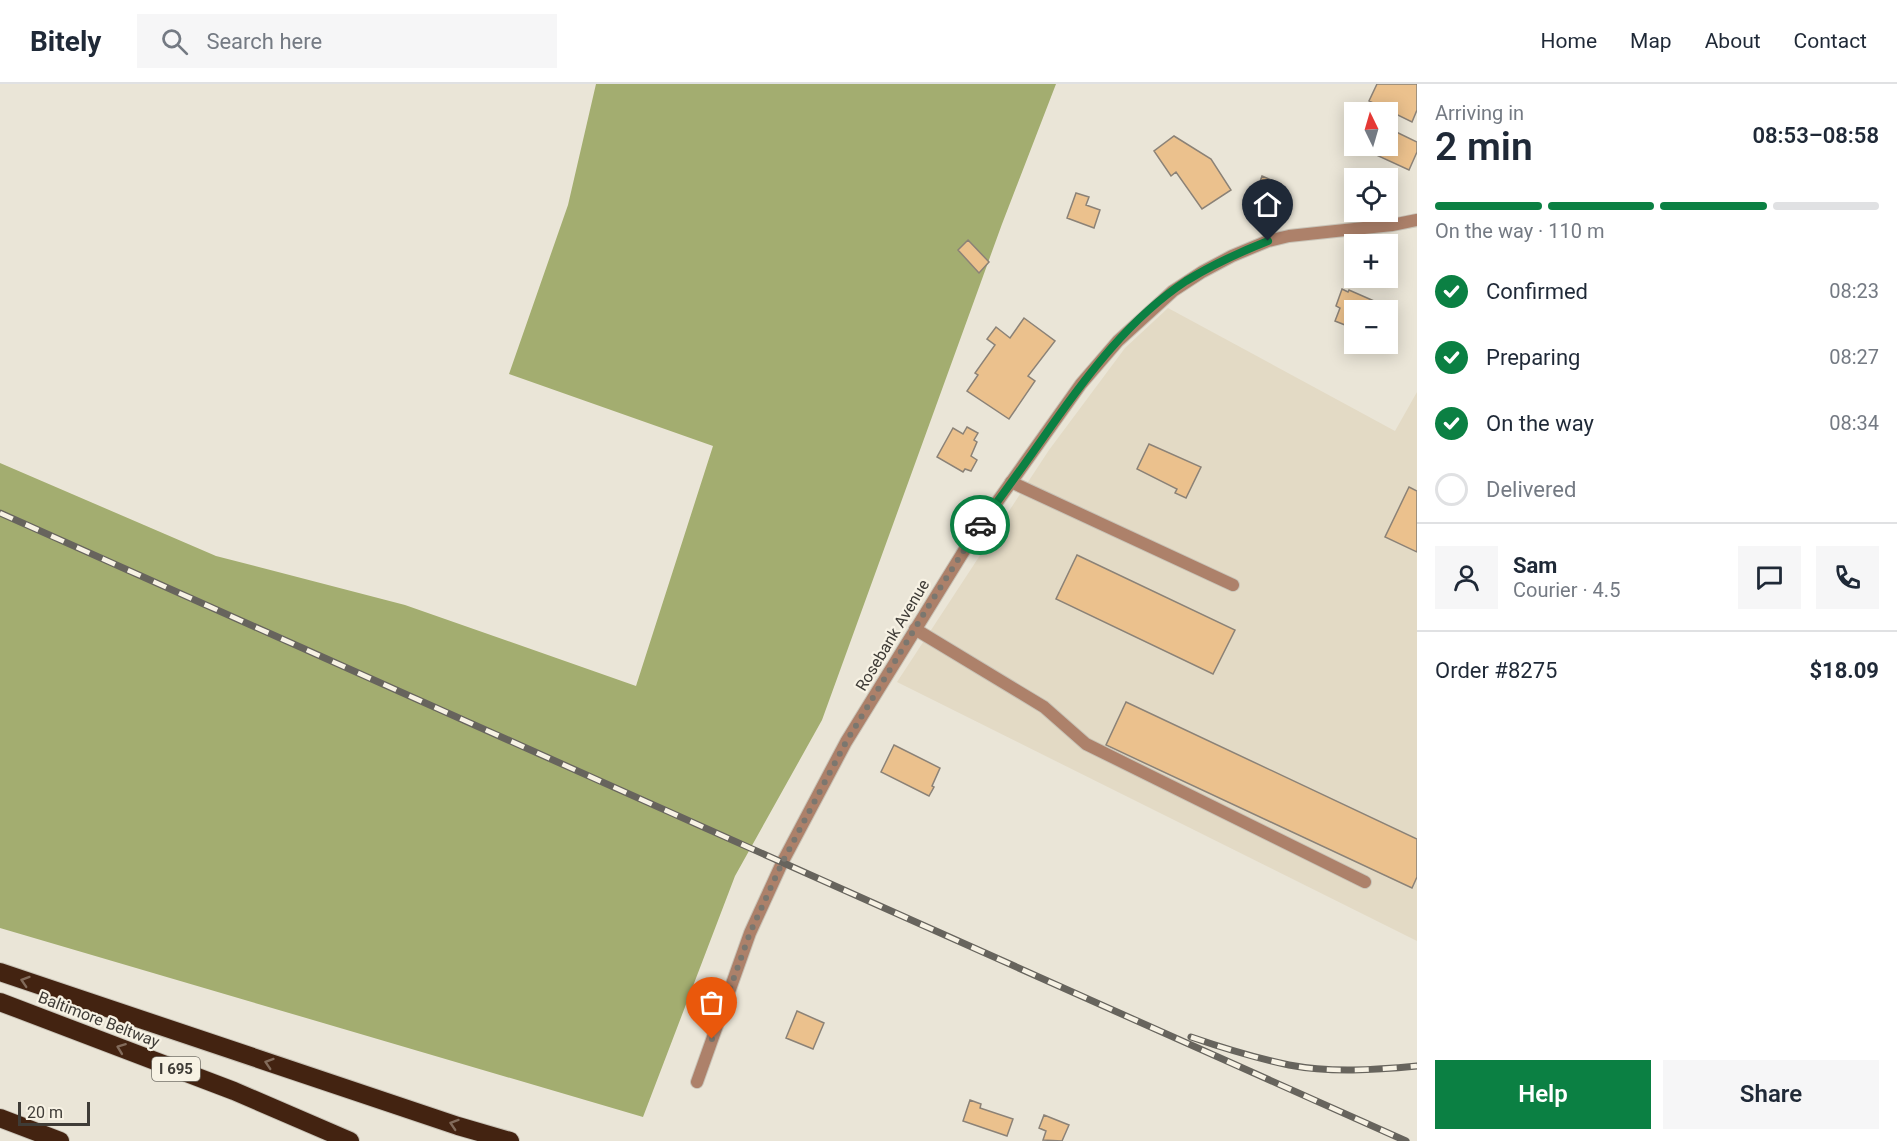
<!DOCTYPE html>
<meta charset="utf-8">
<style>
body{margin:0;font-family:Roboto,sans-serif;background:#f6f6f7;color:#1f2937;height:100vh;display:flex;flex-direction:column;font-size:22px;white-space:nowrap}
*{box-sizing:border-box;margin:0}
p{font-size:20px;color:#747a83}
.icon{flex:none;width:33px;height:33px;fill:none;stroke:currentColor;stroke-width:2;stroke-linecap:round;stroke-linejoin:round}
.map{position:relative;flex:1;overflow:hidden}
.panel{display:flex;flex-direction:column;background:#fff;width:480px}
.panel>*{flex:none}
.needle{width:39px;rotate:355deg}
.controls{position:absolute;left:1344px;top:18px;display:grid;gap:12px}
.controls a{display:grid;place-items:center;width:54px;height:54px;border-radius:0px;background:#fff;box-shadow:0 3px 15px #0003;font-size:30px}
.scale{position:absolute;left:18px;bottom:15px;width:72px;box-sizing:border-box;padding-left:6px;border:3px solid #3f3c37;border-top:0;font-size:16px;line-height:21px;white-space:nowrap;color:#3f3c37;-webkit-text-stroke:4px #f7f2e4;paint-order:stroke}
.pin{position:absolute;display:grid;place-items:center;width:51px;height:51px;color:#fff;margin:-62px -26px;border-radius:50% 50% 50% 0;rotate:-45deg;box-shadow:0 0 6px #0007}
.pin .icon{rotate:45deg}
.courier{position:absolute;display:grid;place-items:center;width:60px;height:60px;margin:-30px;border:4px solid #0b8043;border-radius:50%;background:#fff;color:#222;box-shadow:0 2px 8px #0007}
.headline em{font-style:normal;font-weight:600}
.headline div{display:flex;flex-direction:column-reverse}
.headline{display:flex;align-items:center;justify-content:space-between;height:102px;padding:0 18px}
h1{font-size:39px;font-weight:600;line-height:45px}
.bar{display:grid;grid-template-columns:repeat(4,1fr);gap:9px 6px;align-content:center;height:72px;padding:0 18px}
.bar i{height:8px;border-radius:4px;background:#e0e1e3}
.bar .current{background:#0b8043}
.bar p{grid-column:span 4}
.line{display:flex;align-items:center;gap:15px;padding:0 18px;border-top:2px solid #e0e1e3}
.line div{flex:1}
.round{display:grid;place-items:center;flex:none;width:63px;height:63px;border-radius:0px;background:#f6f6f7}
ol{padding:0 18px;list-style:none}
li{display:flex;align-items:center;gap:18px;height:66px}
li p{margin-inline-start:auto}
li .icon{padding:6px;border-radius:50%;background:#0b8043;color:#fff;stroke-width:4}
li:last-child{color:#747a83}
li i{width:33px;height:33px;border:3px solid #e0e1e3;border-radius:50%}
.cta{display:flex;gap:12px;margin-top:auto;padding:12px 18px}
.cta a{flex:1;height:69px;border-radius:0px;background:#0b8043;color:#fff;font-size:24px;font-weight:600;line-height:69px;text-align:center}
.cta a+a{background:#f6f6f7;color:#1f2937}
header{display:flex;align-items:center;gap:36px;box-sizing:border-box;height:84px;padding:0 30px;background:#fff;border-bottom:2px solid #e0e1e3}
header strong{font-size:28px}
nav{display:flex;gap:33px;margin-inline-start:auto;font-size:21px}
.search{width:420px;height:54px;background:#f6f6f7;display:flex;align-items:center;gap:15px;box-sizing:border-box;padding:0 21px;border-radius:0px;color:#747a83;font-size:22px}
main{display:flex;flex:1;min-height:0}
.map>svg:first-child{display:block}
.built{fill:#e3dac5}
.forest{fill:#a3ad70}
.building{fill:#ebc18d;stroke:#8b8277;stroke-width:1.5}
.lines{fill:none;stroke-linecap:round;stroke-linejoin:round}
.service-casing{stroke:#c8c3b7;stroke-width:14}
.minor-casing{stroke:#c8c3b7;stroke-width:14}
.motorway-casing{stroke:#c8c3b7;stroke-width:20}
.service{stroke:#ad816a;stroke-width:12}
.minor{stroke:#ad816a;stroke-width:12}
.motorway{stroke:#432311;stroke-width:18}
.rail-casing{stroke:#67645d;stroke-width:7}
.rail{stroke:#f7f2e4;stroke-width:4.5;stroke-dasharray:14;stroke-linecap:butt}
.oneway{stroke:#826b5b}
.done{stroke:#7b776f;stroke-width:6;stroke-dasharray:0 10.8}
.route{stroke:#0b8043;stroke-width:8}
.labels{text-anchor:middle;stroke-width:4.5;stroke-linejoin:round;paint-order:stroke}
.shield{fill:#f7f2e4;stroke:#76736b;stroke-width:1.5}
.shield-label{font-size:15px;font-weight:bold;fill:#3f3c37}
.street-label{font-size:16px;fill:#3f3c37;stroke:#f7f2e4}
</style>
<header>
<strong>Bitely</strong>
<div class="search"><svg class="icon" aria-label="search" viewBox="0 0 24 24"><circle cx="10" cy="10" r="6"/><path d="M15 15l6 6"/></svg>Search here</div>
<nav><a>Home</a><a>Map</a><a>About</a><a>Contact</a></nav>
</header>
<main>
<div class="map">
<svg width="1417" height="1057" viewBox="0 0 1417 1057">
<rect width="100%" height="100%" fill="#eae5d7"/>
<path class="built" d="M1168,224L1395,347L1417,308V857L897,598L1049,366L1125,264Z"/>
<path class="forest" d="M596,0H1056L1002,140L822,636L735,792L643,1033L0,844V379L216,472L405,521L636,602L713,362L509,290L568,121Z"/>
<path class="building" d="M1377,0H1417V26L1412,38L1369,17Z
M1388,44L1417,58V68L1409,86L1374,70L1378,62H1388Z
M1174,52L1211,75L1231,106L1202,125L1176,88L1171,92L1154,67Z
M1262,92L1281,100L1277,113L1257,106Z
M1076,109L1089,113L1086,121L1100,126L1094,144L1067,134Z
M968,156L989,178L979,189L958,166Z
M1342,205L1348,208L1349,206L1374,217L1382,222L1380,226H1354V238L1353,237L1350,243L1335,237L1340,224L1336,222Z
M1024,234L1055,257L1028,292L1035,297L1009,335L967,307L978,291L975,289L995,261L987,255L996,243L1010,254Z
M967,343L978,349L974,356L977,358L971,372L977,376L971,387L965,385L963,388L937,373L953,344L963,350Z
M1149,360L1201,383L1186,414L1175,409L1177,405L1137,385Z
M1409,403L1417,407V468L1385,453Z
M1077,471L1235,546L1213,590L1056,515Z
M1126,618L1417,755V793L1412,804L1106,661Z
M894,661L940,684L932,702L934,703L929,712L881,688Z
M797,927L824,939L813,965L786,954Z
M970,1016L981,1020L980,1024L1013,1035L1007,1052L963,1037Z
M1044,1031L1069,1041L1062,1057L1043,1056L1046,1047L1039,1044Z"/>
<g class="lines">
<defs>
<path id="service" d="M1011,398L1233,501
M915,545L1044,623L1086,660L1365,798"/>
<path id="minor" d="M697,998L750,849L782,779L846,658L975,449L1081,300L1118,257L1173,207L1202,188L1232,172L1268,157L1289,152L1392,141L1417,136"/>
<path id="motorway" d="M0,888L458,1042L510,1057
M0,918L234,1007L350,1057
M0,1034L60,1057"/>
</defs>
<use href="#service" class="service-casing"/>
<use href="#minor" class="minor-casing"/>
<use href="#motorway" class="motorway-casing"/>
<use href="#service" class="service"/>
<use href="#minor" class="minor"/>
<use href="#motorway" class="motorway"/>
<defs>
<path id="rail" d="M0,429L1406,1057
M1191,953C1223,964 1256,974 1289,981C1331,989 1375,986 1417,982"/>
</defs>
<use href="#rail" class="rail-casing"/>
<use href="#rail" class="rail"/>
</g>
<defs><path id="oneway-chevron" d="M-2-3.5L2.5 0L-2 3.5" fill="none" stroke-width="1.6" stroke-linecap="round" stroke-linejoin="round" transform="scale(1.5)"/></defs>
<g class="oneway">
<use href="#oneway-chevron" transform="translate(25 897) rotate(-162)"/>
<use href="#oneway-chevron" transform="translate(121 964) rotate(-159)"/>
<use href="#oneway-chevron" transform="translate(269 979) rotate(-162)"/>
<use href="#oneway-chevron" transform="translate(454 1040) rotate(-162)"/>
</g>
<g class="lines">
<path class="done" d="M712,955L750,849L782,779L846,658L928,523L980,441"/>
<path class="route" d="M980,441C1004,409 1027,377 1050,344C1088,290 1130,234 1186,197C1212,181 1240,168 1268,157"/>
</g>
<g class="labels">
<rect class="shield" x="152" y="973" width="48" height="24" rx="4.5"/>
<g class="shield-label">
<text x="176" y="990">I 695</text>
</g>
<g class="street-label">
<text transform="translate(892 551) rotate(-59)" y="6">Rosebank Avenue</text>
<text transform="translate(99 935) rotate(21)" y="6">Baltimore Beltway</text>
</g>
</g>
</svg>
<div class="controls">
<a><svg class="needle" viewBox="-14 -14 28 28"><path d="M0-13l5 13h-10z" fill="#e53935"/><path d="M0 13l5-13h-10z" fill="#747a83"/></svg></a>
<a><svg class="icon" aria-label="locate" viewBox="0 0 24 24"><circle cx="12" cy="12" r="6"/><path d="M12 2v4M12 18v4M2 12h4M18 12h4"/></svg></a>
<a>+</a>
<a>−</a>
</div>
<div class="scale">20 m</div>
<div class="pin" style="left:712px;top:955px;background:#ea580c"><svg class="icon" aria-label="bag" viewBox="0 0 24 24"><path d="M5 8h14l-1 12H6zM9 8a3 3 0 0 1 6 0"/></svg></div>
<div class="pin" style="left:1268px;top:157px;background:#1f2937"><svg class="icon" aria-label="home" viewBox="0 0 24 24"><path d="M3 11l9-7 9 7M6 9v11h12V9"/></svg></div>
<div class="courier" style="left:980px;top:441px"><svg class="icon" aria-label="car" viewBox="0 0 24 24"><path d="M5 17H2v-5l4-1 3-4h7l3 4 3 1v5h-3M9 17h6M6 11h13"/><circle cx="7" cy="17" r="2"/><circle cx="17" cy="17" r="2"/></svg></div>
</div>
<section class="panel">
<div class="headline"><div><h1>2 min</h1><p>Arriving in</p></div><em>08:53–08:58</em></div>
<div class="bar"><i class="current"></i><i class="current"></i><i class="current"></i><i></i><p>On the way · 110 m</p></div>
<ol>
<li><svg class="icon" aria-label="check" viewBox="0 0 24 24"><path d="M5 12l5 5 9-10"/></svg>Confirmed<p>08:23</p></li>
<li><svg class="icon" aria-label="check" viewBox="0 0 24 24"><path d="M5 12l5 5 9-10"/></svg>Preparing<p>08:27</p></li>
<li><svg class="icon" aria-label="check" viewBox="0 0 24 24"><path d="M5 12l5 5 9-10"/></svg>On the way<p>08:34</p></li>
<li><i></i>Delivered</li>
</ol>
<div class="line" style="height:108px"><a class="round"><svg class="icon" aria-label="person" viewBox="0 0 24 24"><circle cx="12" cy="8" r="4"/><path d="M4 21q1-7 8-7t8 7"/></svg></a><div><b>Sam</b><p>Courier · 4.5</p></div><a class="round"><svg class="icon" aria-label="chat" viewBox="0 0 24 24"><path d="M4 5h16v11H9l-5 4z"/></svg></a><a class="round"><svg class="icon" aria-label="phone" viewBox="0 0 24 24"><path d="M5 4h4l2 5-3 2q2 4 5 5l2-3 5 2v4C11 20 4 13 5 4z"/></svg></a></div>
<div class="line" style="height:78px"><div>Order #8275</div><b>$18.09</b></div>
<div class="cta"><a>Help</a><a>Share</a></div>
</section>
</main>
